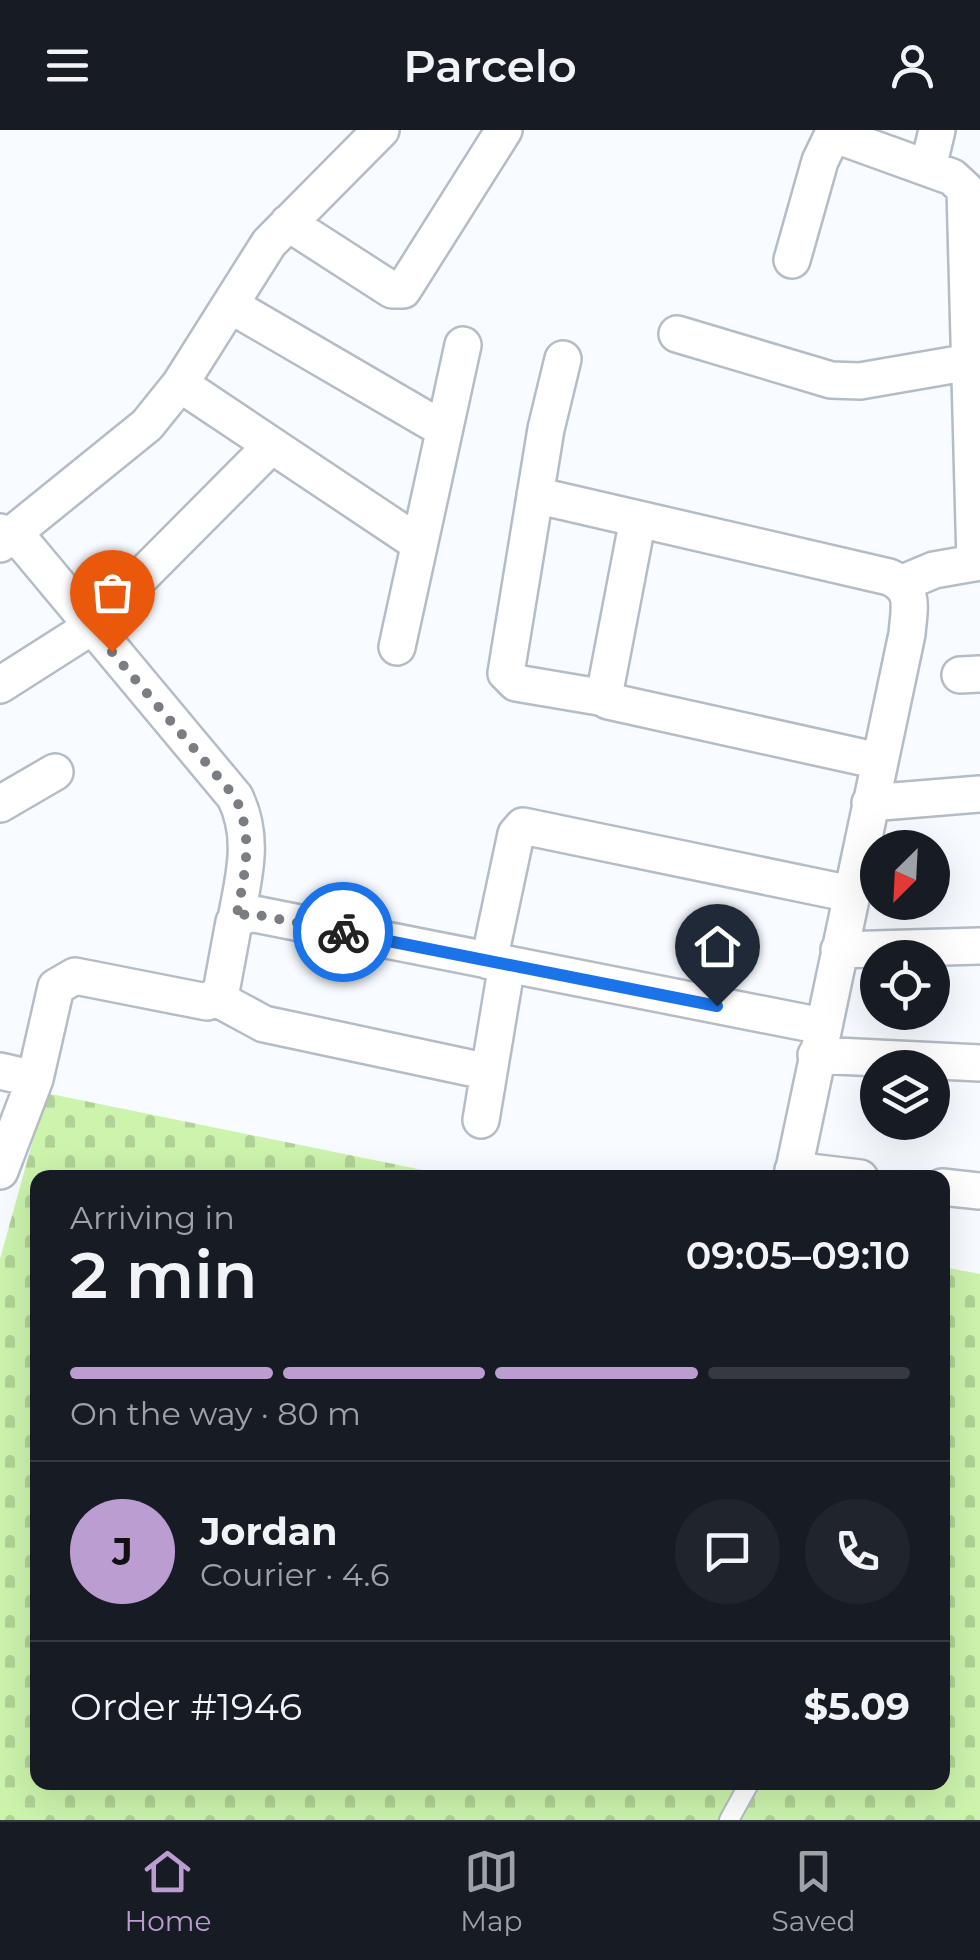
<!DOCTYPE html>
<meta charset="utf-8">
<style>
body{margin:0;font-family:Montserrat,sans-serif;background:#20242c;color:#f1f3f6;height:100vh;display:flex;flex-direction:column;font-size:38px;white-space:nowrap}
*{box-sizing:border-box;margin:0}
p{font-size:32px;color:#9ea1a6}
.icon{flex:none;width:55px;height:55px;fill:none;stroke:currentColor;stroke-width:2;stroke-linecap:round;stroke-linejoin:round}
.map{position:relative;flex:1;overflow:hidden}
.sheet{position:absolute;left:30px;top:1040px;width:920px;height:620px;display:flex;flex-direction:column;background:#171b24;border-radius:20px;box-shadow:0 10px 40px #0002}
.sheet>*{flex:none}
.needle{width:65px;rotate:204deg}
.tools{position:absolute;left:860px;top:700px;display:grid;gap:20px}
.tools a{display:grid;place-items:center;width:90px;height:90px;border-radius:50%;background:#171b24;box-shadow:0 10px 40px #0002;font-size:50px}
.pin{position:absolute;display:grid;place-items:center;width:85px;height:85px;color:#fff;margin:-102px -42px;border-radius:50% 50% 50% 0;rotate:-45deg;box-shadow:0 0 10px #0007}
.pin .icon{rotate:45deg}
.courier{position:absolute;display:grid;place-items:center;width:100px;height:100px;margin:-50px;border:8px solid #1a73e8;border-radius:50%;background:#fff;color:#222;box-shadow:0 2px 12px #0007}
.summary em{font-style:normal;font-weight:600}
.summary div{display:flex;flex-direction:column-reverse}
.summary{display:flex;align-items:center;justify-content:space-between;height:170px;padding:0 40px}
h1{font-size:65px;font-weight:600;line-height:75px}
.bar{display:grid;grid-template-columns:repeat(4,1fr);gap:15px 10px;align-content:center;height:120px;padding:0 40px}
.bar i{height:12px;border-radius:8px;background:#363941}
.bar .active{background:#bc9dd2}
.bar p{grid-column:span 4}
.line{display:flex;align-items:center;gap:25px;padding:0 40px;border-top:2px solid #363941}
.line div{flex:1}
.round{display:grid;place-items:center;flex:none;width:105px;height:105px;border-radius:52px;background:#20242c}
header{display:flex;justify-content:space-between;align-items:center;height:130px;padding:0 40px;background:#171b24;font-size:45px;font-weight:600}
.dock{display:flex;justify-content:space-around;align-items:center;height:140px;border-top:2px solid #363941;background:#171b24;font-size:28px;color:#9ea1a6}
.dock a{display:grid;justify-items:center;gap:5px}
.dock .active{color:#bc9dd2}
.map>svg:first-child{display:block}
.cemetery{fill:url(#cemetery-stones)}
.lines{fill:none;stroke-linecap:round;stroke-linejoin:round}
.service-casing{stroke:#b4bcc5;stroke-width:22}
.minor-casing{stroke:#b4bcc5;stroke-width:40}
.service{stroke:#fff;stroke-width:18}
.minor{stroke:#fff;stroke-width:35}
.done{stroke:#7a7d81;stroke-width:10;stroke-dasharray:0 18}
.route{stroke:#1a73e8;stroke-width:12}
</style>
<header><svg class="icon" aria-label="menu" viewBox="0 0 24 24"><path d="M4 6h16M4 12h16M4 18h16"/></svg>Parcelo<svg class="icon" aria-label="person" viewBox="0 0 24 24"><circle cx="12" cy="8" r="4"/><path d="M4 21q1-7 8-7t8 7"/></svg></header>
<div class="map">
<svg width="980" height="1690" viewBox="0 0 980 1690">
<defs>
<pattern id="cemetery-stones" width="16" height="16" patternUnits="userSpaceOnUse" patternTransform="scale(2.5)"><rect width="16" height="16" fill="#ccf4ad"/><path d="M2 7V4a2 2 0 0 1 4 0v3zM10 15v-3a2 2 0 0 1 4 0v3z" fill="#b0d296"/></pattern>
</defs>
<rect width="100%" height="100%" fill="#f8fbff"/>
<path class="cemetery" d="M46,963L457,1047L38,1048V1652H942L943,1137L980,1144V1690H0V1129Z"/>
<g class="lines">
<defs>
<path id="service" d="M729,1690L750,1652"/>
<path id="minor" d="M836,0L844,8L952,47L965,59L975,433
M928,38L937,0
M288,93L392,160H403L504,0
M792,130L820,31L835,0
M230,175L443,299
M677,204L831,250L860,251L970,232
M563,229L546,299L506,543L516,553L605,568
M180,254L418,413
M535,365L889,447C916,459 909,478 907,504L792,1048
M638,389L605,561L608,571L879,631
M0,402L24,414L235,667C255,708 244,746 236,789
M0,414L147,295L180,254L269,113L381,0
M903,453L934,440L980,432
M397,517L463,215
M960,545L980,544
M0,555L91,497L271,316
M870,673L980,664
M0,674L55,642
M839,820L980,816
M489,831L516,704L523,696L851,764
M214,867L264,894L489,942
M816,925L980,933
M0,941L35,949
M481,990L507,834
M793,1040L860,1048
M0,1041L35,949L56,857L75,846L207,872L221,862L234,792L249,783L822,896
M942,1057L980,1061"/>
</defs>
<use href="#service" class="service-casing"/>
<use href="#minor" class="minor-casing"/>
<use href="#service" class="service"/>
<use href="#minor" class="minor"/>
</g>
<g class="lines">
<path class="done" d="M112,522L235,667C255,708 244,746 236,789L248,783L343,802"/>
<path class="route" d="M343,802L717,876"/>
</g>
</svg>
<div class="tools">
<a><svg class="needle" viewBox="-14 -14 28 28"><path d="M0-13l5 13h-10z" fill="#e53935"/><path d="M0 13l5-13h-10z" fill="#9ea1a6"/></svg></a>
<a><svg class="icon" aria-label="locate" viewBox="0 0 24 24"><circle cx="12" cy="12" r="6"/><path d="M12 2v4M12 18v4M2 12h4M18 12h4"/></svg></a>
<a><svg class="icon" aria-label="layers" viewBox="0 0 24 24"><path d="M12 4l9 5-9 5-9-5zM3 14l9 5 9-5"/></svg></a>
</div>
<div class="pin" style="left:112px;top:522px;background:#ea580c"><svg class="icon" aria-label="bag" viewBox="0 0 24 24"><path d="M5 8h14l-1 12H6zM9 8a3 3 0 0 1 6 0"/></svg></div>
<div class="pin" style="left:717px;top:876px;background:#1f2937"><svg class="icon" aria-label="home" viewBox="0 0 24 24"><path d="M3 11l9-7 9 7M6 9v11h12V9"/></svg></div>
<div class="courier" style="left:343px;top:802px"><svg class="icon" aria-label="bike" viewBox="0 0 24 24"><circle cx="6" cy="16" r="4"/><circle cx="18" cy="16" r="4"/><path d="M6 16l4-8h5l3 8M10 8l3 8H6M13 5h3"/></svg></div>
<section class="sheet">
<div class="summary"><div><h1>2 min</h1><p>Arriving in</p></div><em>09:05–09:10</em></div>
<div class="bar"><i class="active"></i><i class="active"></i><i class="active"></i><i></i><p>On the way · 80 m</p></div>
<div class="line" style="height:180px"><b class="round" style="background:#bc9dd2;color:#111">J</b><div><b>Jordan</b><p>Courier · 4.6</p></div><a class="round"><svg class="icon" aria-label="chat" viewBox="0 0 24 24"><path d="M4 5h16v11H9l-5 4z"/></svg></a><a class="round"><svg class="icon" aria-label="phone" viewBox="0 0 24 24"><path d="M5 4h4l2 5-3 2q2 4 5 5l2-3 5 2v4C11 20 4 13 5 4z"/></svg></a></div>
<div class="line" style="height:130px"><div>Order #1946</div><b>$5.09</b></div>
</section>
</div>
<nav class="dock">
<a class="active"><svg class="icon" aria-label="home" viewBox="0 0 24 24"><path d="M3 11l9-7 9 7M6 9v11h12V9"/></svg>Home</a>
<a><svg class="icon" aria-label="map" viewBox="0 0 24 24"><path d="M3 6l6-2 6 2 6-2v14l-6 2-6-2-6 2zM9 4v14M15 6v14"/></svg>Map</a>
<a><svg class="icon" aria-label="saved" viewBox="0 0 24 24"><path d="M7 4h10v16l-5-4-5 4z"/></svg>Saved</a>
</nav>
